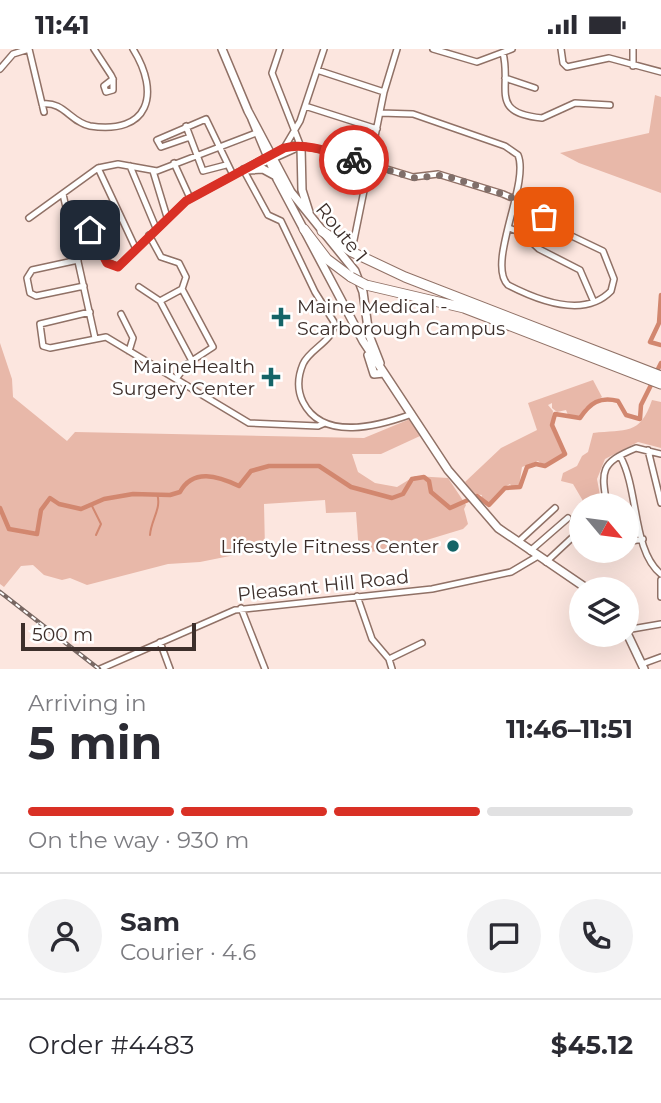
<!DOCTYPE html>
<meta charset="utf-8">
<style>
body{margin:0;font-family:Montserrat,sans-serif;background:#f2f2f3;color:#2b2b33;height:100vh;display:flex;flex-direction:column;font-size:26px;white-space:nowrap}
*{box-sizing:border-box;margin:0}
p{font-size:23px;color:#7c7c81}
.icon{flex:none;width:38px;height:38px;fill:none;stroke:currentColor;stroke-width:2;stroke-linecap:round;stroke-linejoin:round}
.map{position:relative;height:620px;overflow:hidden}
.drawer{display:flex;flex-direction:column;background:#fff;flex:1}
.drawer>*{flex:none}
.needle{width:46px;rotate:119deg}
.buttons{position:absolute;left:569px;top:444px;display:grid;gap:14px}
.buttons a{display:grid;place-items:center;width:70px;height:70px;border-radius:50%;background:#fff;box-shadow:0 7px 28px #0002;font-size:35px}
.scale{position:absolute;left:21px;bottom:18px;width:175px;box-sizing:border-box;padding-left:7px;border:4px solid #3d2f2b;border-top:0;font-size:19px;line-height:24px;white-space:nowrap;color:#3d2f2b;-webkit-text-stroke:5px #fff;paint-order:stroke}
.pin{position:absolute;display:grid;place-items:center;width:60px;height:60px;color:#fff;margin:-30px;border-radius:14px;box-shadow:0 4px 10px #0006}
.courier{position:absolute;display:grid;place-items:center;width:70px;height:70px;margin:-35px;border:5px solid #d93025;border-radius:50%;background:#fff;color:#222;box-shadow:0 2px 9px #0007}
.headline em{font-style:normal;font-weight:700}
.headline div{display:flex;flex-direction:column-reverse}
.headline{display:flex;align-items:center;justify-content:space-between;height:119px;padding:0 28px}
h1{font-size:46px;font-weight:700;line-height:52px}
.bar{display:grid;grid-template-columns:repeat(4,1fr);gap:10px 7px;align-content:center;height:84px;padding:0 28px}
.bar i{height:9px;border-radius:5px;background:#e1e1e2}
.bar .on{background:#d93025}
.bar p{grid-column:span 4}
.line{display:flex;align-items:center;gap:18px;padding:0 28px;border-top:2px solid #e1e1e2}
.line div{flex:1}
.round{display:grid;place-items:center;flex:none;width:74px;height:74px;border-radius:37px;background:#f2f2f3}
.status{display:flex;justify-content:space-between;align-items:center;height:49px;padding:0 35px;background:#fff;direction:ltr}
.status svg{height:19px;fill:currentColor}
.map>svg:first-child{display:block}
.green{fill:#e8b8a9}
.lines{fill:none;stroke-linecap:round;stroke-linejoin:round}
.stream{stroke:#d2876f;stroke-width:2}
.river{stroke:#d2876f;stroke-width:4.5}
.minor-casing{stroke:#907166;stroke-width:8}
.major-casing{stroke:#907166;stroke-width:10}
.highway-casing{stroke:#907166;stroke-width:11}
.minor{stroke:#fff;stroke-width:5}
.major{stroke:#fff;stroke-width:7}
.highway{stroke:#fff;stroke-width:9}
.rail-casing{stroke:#786762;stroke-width:4.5}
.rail{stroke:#fff;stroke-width:2;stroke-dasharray:5;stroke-linecap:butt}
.highway-bridge-casing{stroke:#907166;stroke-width:11;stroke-linecap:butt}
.highway-bridge{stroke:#fff;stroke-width:9}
.done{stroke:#806f6a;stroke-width:7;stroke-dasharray:0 12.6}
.route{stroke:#d93025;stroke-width:9}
.poi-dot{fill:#146467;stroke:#fff;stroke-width:2.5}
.labels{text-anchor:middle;stroke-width:5;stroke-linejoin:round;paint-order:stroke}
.street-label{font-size:19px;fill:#3d2f2b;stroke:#fff}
.poi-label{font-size:19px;fill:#3d2f2b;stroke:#fff;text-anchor:end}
</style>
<div class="status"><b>11:41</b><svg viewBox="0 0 49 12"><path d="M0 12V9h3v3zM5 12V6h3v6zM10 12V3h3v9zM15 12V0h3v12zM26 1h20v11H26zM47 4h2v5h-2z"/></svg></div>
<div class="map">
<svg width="661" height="620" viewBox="0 0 661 620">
<rect width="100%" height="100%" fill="#fce6df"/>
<path class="green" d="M655,46L661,48V144L579,114L560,104L649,84Z
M0,294L12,330L13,348L67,392L75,383L364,389L410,370L420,387L381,405H352L358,423L375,434L397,438L415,427L448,429L466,456L464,460L468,475L463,480L397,500L359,504L356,463L326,464L325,451L264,455L265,500L200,513L168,515L87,536L70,529L62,531L44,526L33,516L21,517L4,538L0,535Z
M593,331L602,348L585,359L581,367L568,366L566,361L557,363L552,359V354L548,356L553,362L551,378L563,405L543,416L538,412L522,418L519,437L512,438L510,435C499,440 499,449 488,454L481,450L482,446L474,445L465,433L501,399L537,381L528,354Z
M652,351L661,353V399L638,393L605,410L597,430L602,457H586L573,435L561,432L563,424L577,417L582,407L588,403L593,384C626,380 640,387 652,351Z"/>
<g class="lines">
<path class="stream" d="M91,455L101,475L96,486
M150,486C151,471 162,459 157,445"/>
<path class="river" d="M661,246L659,274L650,293L661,296
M658,320L661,314
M0,459L9,480L37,485L41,461L50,449L59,455L81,460L104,450L133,445L170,446L180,443C193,419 218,427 239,437L251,422L269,417H319L351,438L392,449L403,445L412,430L424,428L429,432L431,443L450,459L477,447L489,456L505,439L520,438L527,418L536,415L545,417L565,405L552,376L555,365L580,369C590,354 600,347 618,352L626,366L640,370L641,356L651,336"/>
<defs>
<path id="minor" d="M29,0L44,63
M94,0L111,26C112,28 113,29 113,31V41L106,43L104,37L113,30
M280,0L272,24L301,98
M433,0L477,13L512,0
M561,0L563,14L567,18L609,9L661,23
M633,0V17
M503,4C512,39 488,64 542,69L575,54L610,56
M0,20L13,5L29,0
M317,21L384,43
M505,29L535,39
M42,55C64,52 70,73 90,77C149,86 161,45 133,0
M305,57L377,80
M186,77L203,122L226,116
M190,88L161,98L157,91L206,70L233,126
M284,99L300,72L324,0
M174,114L190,149
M130,117L156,179
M98,119L136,200
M253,119L295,100
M243,120L268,166L281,172L315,243L334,273C335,292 310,299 303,315C298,327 297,341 303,353C323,393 379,377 412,365
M153,122L167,168
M233,126L284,99L296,96L324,101L413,128L438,125L503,145L535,159L555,179L603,202L614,230L611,242C584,270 537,251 508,236C486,215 530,134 518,106L505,97L413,65L380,64
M63,145L95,289
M29,169L98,119L118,115L157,122L256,84
M509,179L522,184L539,200L580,221L593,251
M149,186L161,208L179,214L186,228L182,240L160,252
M73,188L91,181L107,213L118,218L186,152L234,126
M354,191L384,43L397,0
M78,211L32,221L27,229L30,244L36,247L84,237
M139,238L160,252L192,312
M90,263L40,275L43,297L50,299L106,288L249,374L318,377L325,374
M121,265L133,289L129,302
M176,330L187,315L213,298L182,240
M648,401L661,454
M620,407C639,440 632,502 661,525
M607,457C601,421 600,414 636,399L661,405
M518,493L555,459
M626,493L643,490
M530,502L568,469
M546,513L575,486
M661,531V548
M357,547L372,590L389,610L392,620
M241,559L265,620
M626,581L661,575
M160,593L170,620
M389,610L422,594
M642,615L661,608
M100,620L235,561L432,540L511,523L538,507"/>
<path id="major" d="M222,0L248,62L291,143L355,222L363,243L369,286L380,314
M252,70L277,130L363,292L448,421L498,479L589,541
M301,98L302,141L309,163
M248,121L263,120L274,126
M368,306L374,325L384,324
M626,582L644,620"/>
<path id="highway" d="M304,180L327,210L351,228
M322,182L352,203L405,228L661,327
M366,236L464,259L661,335"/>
</defs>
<use href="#minor" class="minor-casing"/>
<use href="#major" class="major-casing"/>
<use href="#highway" class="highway-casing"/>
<use href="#minor" class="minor"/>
<use href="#major" class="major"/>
<use href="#highway" class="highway"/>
<defs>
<path id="rail" d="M0,543L99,620"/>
</defs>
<use href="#rail" class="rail-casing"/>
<use href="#rail" class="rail"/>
<defs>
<path id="highway-bridge" d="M351,228L366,236"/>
</defs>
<use href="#highway-bridge" class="highway-bridge-casing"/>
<use href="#highway-bridge" class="highway-bridge"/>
</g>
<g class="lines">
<path class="done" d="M354,111L415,129L443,126L506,146L535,159L544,168"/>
<path class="route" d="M90,181L107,214L118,218L186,152L284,99C307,93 332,104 354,111"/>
</g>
<g class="poi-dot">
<path d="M277.5 257.5h7v7h7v7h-7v7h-7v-7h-7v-7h7z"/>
<path d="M267.5 317.5h7v7h7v7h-7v7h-7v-7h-7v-7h7z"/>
<circle cx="453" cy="497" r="7"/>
</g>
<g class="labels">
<g class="street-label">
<text transform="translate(342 183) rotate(51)" y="7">Route 1</text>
<text transform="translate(323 536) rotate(-6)" y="7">Pleasant Hill Road</text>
</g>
<g class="poi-label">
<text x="297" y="264" text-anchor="start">Maine Medical -<tspan x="297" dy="22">Scarborough Campus</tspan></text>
<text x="255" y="324">MaineHealth<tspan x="255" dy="22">Surgery Center</tspan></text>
<text x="439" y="504">Lifestyle Fitness Center</text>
</g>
</g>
</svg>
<div class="buttons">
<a><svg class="needle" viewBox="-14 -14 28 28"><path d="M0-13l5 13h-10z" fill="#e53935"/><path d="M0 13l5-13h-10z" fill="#7c7c81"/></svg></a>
<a><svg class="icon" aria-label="layers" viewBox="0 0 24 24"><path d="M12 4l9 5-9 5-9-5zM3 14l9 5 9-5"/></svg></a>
</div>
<div class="scale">500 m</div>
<div class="pin" style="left:544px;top:168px;background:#ea580c"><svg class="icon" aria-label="bag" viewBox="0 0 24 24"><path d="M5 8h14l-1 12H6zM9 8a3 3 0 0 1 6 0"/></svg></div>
<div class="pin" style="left:90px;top:181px;background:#1f2937"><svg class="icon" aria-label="home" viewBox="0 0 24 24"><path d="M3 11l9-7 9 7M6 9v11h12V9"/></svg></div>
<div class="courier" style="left:354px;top:111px"><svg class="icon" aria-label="bike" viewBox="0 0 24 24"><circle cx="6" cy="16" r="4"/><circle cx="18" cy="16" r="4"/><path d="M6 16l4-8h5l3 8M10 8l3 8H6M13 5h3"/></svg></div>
</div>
<section class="drawer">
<div class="headline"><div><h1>5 min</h1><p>Arriving in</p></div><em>11:46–11:51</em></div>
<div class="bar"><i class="on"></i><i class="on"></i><i class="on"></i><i></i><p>On the way · 930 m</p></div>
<div class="line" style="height:126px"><a class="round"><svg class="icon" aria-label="person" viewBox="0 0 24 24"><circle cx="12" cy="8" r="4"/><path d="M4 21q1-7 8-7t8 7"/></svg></a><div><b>Sam</b><p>Courier · 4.6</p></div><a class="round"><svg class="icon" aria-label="chat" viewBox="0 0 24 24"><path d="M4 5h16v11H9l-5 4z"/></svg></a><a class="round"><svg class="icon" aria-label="phone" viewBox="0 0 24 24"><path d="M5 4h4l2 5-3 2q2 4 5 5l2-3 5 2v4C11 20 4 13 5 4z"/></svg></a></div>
<div class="line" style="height:91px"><div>Order #4483</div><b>$45.12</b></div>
</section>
